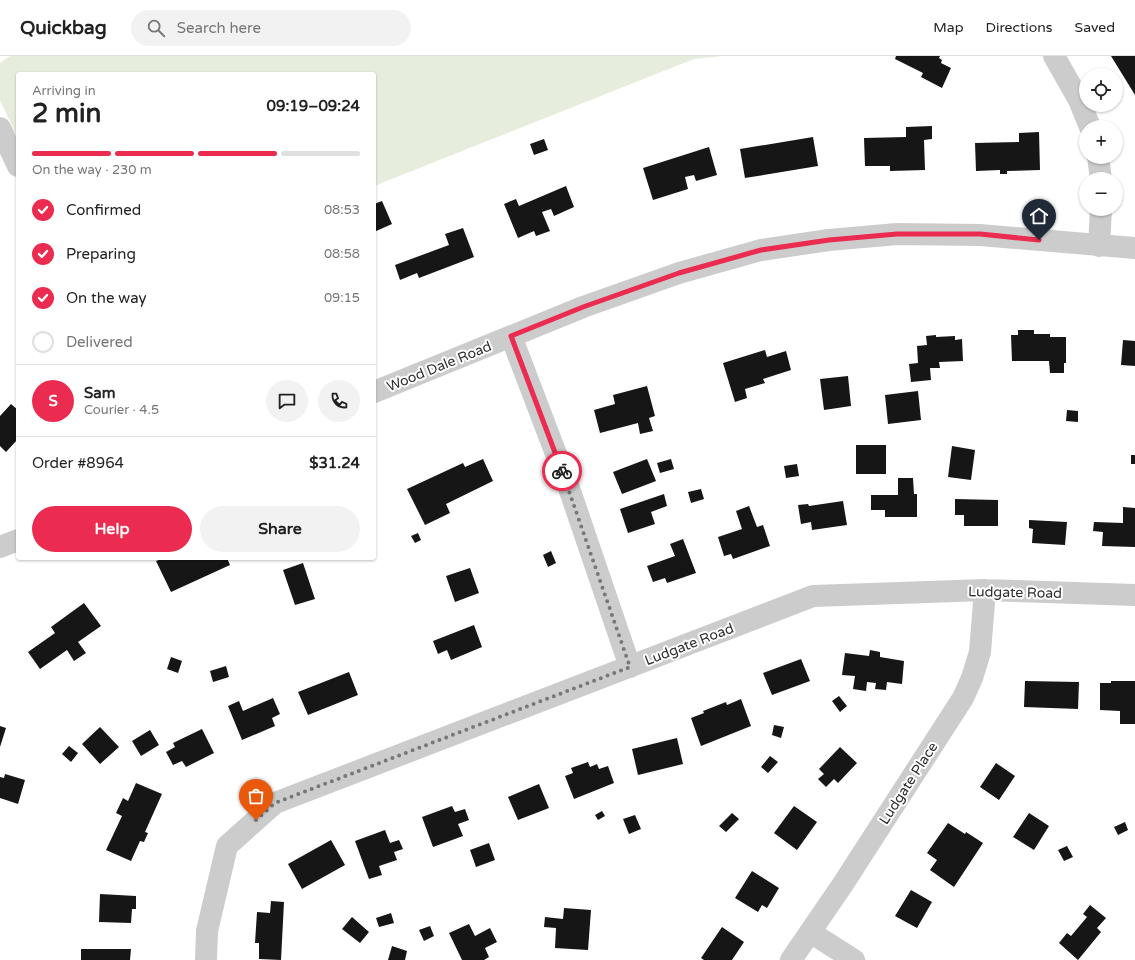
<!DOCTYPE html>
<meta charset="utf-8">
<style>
body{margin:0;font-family:"Varela Round",sans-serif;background:#f2f2f2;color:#222;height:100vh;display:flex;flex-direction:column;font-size:15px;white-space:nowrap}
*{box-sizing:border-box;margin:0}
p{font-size:13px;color:#767676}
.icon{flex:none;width:22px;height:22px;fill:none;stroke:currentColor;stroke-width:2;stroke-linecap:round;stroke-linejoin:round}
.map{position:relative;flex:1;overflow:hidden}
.side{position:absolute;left:16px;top:16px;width:360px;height:488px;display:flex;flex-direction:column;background:#fff;border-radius:4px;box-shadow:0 1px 3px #0004}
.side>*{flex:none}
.fabs{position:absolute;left:1079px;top:12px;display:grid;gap:8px}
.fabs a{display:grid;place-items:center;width:44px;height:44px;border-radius:50%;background:#fff;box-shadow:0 1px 3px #0004;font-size:20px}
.pin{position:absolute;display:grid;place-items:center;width:34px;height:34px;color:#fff;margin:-41px -17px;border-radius:50% 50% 50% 0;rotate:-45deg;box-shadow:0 0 4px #0007}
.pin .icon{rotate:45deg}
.courier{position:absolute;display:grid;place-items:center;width:40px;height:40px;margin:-20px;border:3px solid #eb2c50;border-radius:50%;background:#fff;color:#222;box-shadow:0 1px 5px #0007}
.summary em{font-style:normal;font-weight:700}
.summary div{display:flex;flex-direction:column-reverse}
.summary{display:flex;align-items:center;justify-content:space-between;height:68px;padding:0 16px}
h1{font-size:26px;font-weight:700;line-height:30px}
.bar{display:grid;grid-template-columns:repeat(4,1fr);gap:6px 4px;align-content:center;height:48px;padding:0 16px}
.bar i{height:5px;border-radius:3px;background:#e0e0e0}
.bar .on{background:#eb2c50}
.bar p{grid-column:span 4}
.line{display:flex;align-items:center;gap:10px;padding:0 16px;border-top:1px solid #e0e0e0}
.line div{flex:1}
.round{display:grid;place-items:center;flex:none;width:42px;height:42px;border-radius:21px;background:#f2f2f2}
ol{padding:0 16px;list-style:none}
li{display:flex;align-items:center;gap:12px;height:44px}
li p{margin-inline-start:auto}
li .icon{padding:4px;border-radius:50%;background:#eb2c50;color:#fff;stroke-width:4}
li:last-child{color:#767676}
li i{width:22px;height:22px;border:2px solid #e0e0e0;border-radius:50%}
.button{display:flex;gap:8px;margin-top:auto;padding:8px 16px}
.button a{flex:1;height:46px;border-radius:24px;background:#eb2c50;color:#fff;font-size:16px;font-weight:700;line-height:46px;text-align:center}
.button a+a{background:#f2f2f2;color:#222}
header{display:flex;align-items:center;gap:24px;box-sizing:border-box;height:56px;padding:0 20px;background:#fff;border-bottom:1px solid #e0e0e0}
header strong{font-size:19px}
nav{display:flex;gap:22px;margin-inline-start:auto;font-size:14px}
.search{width:280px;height:36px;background:#f2f2f2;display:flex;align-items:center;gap:10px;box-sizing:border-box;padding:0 14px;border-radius:22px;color:#767676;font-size:15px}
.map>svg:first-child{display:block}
.green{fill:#e7eddd}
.building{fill:#161616}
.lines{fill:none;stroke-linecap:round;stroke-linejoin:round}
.minor{stroke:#ccc;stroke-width:22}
.done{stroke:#787878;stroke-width:4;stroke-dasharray:0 7.2}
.route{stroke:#eb2c50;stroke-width:5}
.labels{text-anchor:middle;stroke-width:4;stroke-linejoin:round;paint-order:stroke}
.street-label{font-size:14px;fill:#2f2f2f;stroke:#fff}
</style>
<header>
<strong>Quickbag</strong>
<div class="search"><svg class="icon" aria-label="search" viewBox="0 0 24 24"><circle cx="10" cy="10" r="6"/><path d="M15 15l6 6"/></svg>Search here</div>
<nav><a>Map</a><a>Directions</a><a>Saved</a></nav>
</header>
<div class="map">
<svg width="1135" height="904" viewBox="0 0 1135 904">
<rect width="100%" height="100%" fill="#fff"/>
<path class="green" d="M10,0H723L694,3L374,130V18H18V83L0,44V7Z"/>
<path class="building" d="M896,0H940L939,2L942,4L941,7L951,12L942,32L921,21L923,17L895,3Z
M1111,0H1135V39Z
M932,70V83L924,84L925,114L890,115V110H865L864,82L906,81V71Z
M1039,76L1040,114L1007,115V118H1000V114L976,115L975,87L1019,86V77Z
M813,81L818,110L745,122L740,93Z
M544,83L548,94L534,99L530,88Z
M709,91L717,119L696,125L694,119L685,121L688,133L653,144L643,112Z
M566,130L574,151L554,160L551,153L542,156L550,175L536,180L534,175L518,182L504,148L516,143L519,150Z
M382,145L392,168L374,176V148Z
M463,172L474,201L419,222L417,217L400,224L395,209L449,189L445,178Z
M1018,274H1034V278H1050V281H1066V307H1064V317H1050L1049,305H1012L1011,279H1018Z
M936,279V281L955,280V284L962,283L963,305L939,306L940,312H930L931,324L911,326L909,308L918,307L917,290L927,289L926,280Z
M1123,284L1135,285V310L1121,309Z
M765,294L767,301L786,295L791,314L763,323L765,327L745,333L747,342L735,346L723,307Z
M848,320L851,350L824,354L820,323Z
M647,330L655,360L649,362L653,375L640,378L638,367L600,377L594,354L615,348L613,339Z
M918,335L921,364L888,368L885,339Z
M11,348L18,354V383L6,396L0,390V360Z
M1067,354L1078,355V366L1066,365Z
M856,389H886V418H856Z
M952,390L975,394L971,424L948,421Z
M1131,399H1135V408H1131Z
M483,403L493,425L446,448L450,457L425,469L407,433L463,407L465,411Z
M647,403L656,425L622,438L613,416Z
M671,403L674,413L660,417L657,407Z
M797,408L799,420L786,422L784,410Z
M898,422H913L914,438H917V461H885V454H871V439H898Z
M701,433L704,443L691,447L688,436Z
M664,438L667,450L651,456L655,468L628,477L620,453Z
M955,443L998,444V470H964V459H955Z
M843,445L847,469L812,474L811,466L801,468L798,449L808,448L809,450Z
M749,450L757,471L763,469L770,490L733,503L731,498L724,500L718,481L742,473L736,455Z
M1123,451L1135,452V491L1102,490L1103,476L1093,475L1094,466L1123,467Z
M1029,464L1067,466L1065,489L1032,487L1033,473L1029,472Z
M418,477L421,484L415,487L411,480Z
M683,483L696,517L667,527L665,522L653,526L647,510L675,500L670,488Z
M551,495L556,507L548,511L543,499Z
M164,502H227L230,509L171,536L156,505Z
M303,507L315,543L295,549L283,514Z
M470,512L479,537L455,546L446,520Z
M84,547L101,570L78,586L86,597L74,605L67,594L40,613L28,596L55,577L51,571Z
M474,569L482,591L451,604L447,594L438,598L433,585Z
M870,594L880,596V601L904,605L902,628L887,626L886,634L875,633L876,627L867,626L866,635L853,633L855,620L842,619L845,597L869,600Z
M171,601L182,605L178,617L167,613Z
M801,603L810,625L772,639L763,617Z
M226,610L229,621L213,626L210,615Z
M349,616L358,639L308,659L298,636Z
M1025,625L1079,626L1078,653L1024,651Z
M1111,625H1135V668H1120V655L1100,654V627H1111Z
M839,640L847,650L840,656L832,645Z
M273,642L280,658L272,662L275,670L242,684L228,650L239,645L243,655Z
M741,643L751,670L701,690L691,662L704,657L703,655L726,646L727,649Z
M774,669L784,671L781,682L772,679Z
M0,670L6,672L0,691Z
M100,671L119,691L100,708L82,688Z
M202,673L214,697L186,711L182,705L173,709L166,696L175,691L173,687Z
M150,674L159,689L141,700L132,685Z
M677,682L683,708L638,719L632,693Z
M69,690L78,697L71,706L62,698Z
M840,691L857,707L838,727L834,723L826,731L818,723L824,718L819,713Z
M770,700L778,706L768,717L761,711Z
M588,706L590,711L597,708L599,713L608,710L614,727L574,743L565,720L573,717L571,712Z
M996,707L1015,720L999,744L980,731Z
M5,718L25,724L18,748L0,742V721L4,722Z
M136,727L162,738L145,776L148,777L144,786L140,785L131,805L106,794L122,760L116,757L123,742L128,745Z
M539,728L549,752L518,764L508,741Z
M452,750L455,756L465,753L469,764L458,768L463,780L433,791L422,761Z
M794,750L817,766L797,794L774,777Z
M602,755L605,760L598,764L595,759Z
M732,757L739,763L726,776L719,770Z
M1029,757L1049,770L1034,794L1013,781Z
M635,759L641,773L629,778L623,763Z
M1125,766L1128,774L1118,779L1114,771Z
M948,767L965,778L966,776L983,787L954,831L930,814L937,804L927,797Z
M385,774L390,787L399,784L403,793L394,796L397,804L379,810L382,819L369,823L355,785Z
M331,784L345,809L302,833L288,808Z
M489,787L495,804L476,811L470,794Z
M1067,790L1073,801L1064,805L1058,794Z
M752,815L779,832L767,852L762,849L758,856L735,842Z
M911,834L932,846L917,872L895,860Z
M100,838L136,840V853H132L131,867L99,866Z
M271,845L284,846L281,904L259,903V887H255L257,856L270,857Z
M1090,849L1106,862L1097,872L1101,876L1078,904L1059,887L1067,877L1071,880L1087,861L1083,858Z
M564,852L591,854L588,894L555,892L556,872L544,871L545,861L563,863Z
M391,857L394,867L379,871L376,862Z
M352,861L369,876L360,887L342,873Z
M469,868L475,880L490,872L497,886L485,892L489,901L484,904H462L449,877Z
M430,870L434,880L424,885L419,874Z
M722,871L744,886L732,904H704L701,902Z
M392,890L407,895L405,904H388Z
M81,893H131L130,904H81Z"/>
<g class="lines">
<path class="minor" d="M1054,0L1079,44L1090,71
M0,72L18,110
M1098,101L1101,123
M1099,190L1101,153
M511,280L569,432L630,611
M374,336L583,251L679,217L761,194L829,184L897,178L980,179L1135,192
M0,491L18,484
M810,876L854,904
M206,904L207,875L227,790L275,747L813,540L985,534L1135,539
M791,904L843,828L963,642L972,622L980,596L985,534"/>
</g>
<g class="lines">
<path class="done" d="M256,764L275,747L630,611L562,415"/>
<path class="route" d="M562,415L511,280L583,251L679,217L761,194L829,184L897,178H980L1039,184"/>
</g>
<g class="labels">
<g class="street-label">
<text transform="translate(439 310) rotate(-22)" y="5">Wood Dale Road</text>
<text transform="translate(1015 536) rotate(1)" y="5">Ludgate Road</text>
<text transform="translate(689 588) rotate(-21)" y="5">Ludgate Road</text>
<text transform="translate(908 727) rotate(-57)" y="5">Ludgate Place</text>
</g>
</g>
</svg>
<div class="fabs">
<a><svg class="icon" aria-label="locate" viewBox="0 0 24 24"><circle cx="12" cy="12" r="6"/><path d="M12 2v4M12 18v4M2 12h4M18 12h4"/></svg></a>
<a>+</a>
<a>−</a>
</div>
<div class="pin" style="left:256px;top:764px;background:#ea580c"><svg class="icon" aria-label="bag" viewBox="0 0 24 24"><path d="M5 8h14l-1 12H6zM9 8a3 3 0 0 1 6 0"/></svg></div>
<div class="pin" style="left:1039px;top:184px;background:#1f2937"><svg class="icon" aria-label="home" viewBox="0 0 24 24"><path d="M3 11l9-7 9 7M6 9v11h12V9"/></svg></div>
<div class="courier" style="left:562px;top:415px"><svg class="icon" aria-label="bike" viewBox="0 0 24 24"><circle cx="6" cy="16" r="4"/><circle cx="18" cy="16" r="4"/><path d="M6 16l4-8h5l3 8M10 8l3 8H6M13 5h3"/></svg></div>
<section class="side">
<div class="summary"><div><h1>2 min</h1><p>Arriving in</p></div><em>09:19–09:24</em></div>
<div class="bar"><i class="on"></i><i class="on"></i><i class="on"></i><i></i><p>On the way · 230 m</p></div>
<ol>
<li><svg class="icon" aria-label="check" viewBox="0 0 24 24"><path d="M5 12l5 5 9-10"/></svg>Confirmed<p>08:53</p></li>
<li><svg class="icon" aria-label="check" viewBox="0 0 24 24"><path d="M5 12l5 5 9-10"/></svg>Preparing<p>08:58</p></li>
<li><svg class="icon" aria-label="check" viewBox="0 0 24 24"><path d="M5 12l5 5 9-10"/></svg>On the way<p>09:15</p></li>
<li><i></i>Delivered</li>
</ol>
<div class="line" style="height:72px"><b class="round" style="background:#eb2c50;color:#fff">S</b><div><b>Sam</b><p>Courier · 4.5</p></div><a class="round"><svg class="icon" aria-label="chat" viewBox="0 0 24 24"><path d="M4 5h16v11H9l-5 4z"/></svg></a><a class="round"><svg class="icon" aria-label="phone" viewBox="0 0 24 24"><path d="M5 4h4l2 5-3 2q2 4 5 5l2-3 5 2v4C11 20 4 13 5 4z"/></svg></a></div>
<div class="line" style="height:52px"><div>Order #8964</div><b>$31.24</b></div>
<div class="button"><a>Help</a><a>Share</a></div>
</section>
</div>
